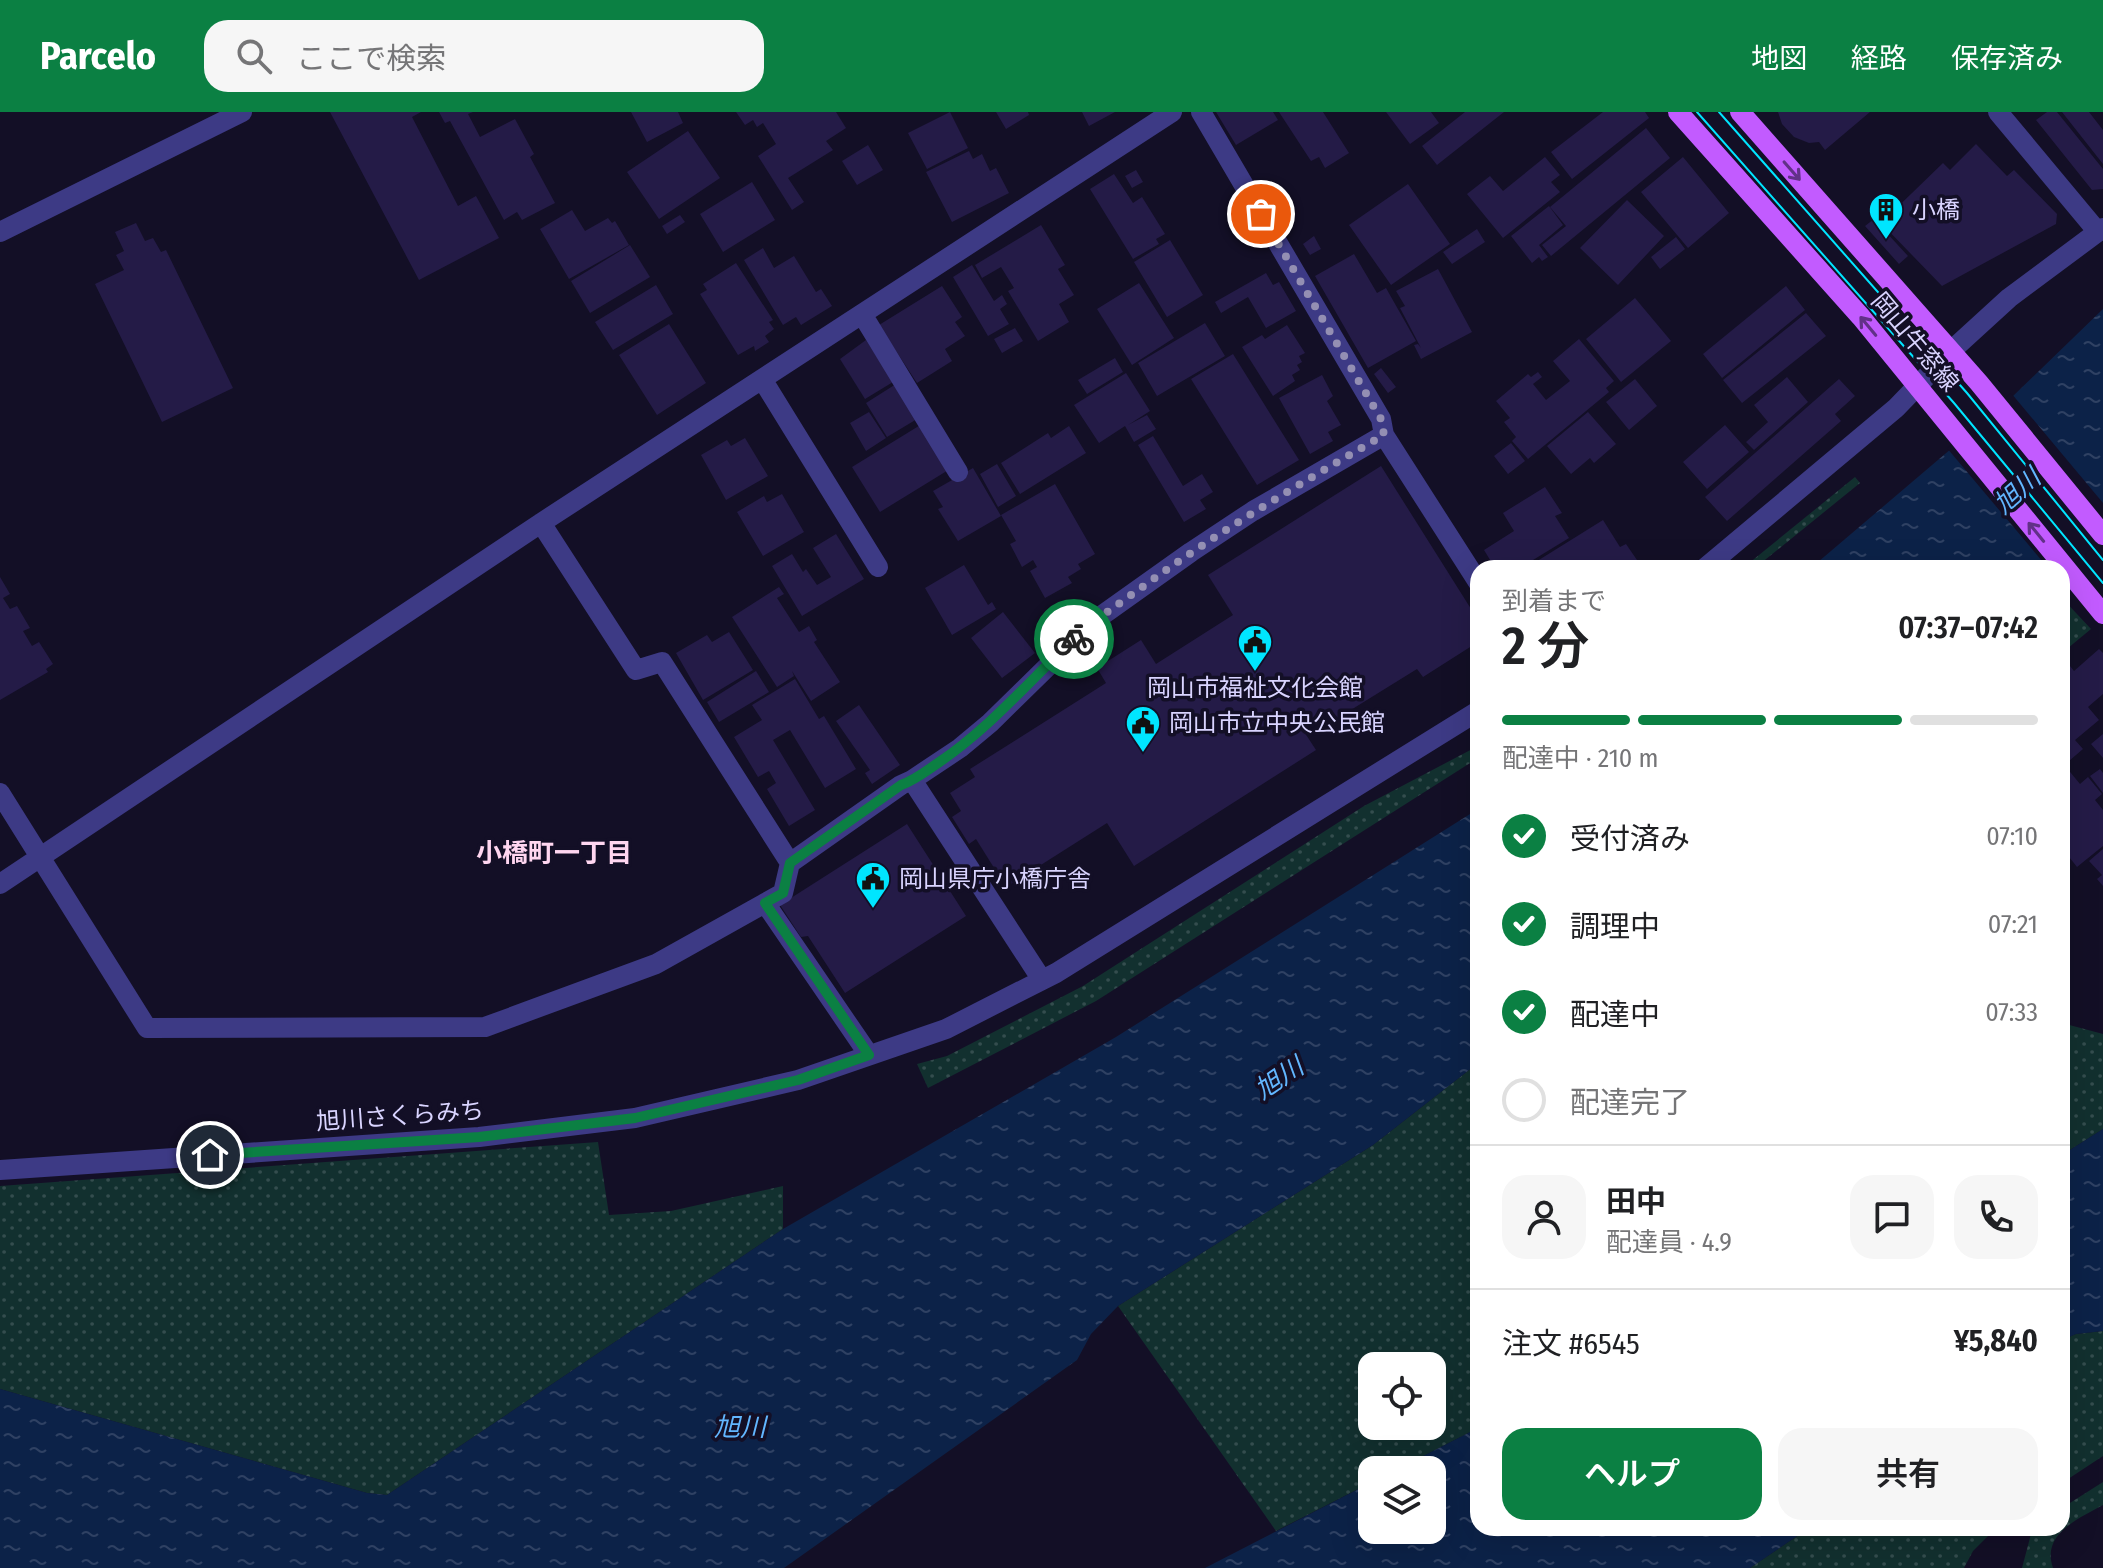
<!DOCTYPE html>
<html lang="ja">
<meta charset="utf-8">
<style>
body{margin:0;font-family:"Fira Sans Condensed","Noto Sans JP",sans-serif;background:#f6f6f6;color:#202124;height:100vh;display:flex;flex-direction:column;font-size:30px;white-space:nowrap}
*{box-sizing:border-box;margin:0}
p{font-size:26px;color:#757577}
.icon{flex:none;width:44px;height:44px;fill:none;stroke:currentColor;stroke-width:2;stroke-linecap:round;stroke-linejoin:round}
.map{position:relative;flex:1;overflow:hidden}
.details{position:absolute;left:1470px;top:448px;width:600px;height:976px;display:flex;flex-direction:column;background:#fff;border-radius:24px;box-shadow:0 8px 32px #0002}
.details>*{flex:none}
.fabs{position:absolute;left:1358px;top:1240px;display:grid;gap:16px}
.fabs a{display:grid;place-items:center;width:88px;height:88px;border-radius:16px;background:#fff;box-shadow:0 8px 32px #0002;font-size:40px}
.pin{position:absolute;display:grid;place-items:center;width:68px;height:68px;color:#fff;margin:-34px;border:4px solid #fff;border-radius:50%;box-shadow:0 2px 8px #0007}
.courier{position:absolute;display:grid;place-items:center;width:80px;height:80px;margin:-40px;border:6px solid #0b8043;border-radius:50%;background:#fff;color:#222;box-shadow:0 2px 10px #0007}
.head em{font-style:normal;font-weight:600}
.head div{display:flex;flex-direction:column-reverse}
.head{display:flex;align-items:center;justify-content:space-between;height:136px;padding:0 32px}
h1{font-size:52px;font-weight:600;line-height:60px}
.bar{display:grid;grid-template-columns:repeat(4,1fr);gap:12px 8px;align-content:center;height:96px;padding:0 32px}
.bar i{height:10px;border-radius:6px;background:#e0e0e0}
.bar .active{background:#0b8043}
.bar p{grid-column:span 4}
.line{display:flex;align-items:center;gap:20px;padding:0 32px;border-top:2px solid #e0e0e0}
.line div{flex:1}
.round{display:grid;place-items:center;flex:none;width:84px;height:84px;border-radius:24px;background:#f6f6f6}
ol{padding:0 32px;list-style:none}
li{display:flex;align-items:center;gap:24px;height:88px}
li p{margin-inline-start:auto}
li .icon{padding:8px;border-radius:50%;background:#0b8043;color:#fff;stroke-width:4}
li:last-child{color:#757577}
li i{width:44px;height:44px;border:4px solid #e0e0e0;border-radius:50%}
.cta{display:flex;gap:16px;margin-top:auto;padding:16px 32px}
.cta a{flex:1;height:92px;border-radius:24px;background:#0b8043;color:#fff;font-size:32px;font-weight:600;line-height:92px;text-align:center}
.cta a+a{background:#f6f6f6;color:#202124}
header{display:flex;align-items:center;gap:48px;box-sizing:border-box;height:112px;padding:0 40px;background:#0b8043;color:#fff}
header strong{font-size:38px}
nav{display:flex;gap:44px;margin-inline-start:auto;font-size:28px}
.search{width:560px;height:72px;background:#f6f6f6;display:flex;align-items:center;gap:20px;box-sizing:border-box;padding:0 28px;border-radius:24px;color:#757577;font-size:30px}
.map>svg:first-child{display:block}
.grass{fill:url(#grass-dots);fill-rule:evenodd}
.water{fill:url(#water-ripples)}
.pier{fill:#130f26}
.building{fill:#241b47}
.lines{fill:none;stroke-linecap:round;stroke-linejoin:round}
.street{stroke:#3d3a85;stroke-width:20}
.primary{stroke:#c25bff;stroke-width:20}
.tram{stroke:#00e5ff;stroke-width:2}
.oneway{stroke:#623188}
.done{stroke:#948fb3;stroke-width:8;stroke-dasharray:0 14.4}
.route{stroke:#0b8043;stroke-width:10}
.labels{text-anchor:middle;stroke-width:7;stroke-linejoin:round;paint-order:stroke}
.poi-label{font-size:24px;fill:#d9d4ff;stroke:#130f26;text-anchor:start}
.street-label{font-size:24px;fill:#d9d4ff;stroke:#130f26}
.water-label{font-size:26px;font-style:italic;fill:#62b6ff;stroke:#130f26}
.neighbourhood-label{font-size:26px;font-weight:bold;fill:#ffd6f0;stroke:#130f26}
</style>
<header>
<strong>Parcelo</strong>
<div class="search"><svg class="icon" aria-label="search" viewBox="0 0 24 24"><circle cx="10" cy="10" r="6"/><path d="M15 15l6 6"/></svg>ここで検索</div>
<nav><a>地図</a><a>経路</a><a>保存済み</a></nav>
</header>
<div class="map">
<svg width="2103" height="1456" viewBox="0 0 2103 1456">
<defs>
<pattern id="grass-dots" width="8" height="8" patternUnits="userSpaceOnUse" patternTransform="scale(2)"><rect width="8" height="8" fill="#12302f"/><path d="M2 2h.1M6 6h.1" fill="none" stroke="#344d4e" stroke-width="1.8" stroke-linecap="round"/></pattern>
<pattern id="water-ripples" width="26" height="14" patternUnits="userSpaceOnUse" patternTransform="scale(2)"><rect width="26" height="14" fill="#0c2248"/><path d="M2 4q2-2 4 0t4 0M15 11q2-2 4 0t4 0" fill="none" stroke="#2f4163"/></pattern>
</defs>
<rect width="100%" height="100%" fill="#130f26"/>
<path class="grass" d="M1855,365L1860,371L1755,456H1743Z
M2062,486L2091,517L2062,541Z
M1478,634V646L1096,889L928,976L917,952L947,944L1083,874L1364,694Z
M2062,911L2103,922V1017L2062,1043Z
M1478,951V1316L1396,1358H1372V1370L1276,1419L1118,1194L1373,1033ZM1372,1254H1432V1314H1372Z
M598,1030L609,1103L671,1099L783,1074V1117L387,1383L367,1381L0,1277V1074Z
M2103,1219V1344L2062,1371V1228L2076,1222Z
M2103,1370V1393C2078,1407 2041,1422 2053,1456H2022L2031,1422L2038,1416H2062V1396Z
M1809,1416H1996L1973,1439L1964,1456H1750Z"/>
<path class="water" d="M2103,197V419L2062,456H1811L2012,285Z
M1478,697V951L1373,1033L1118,1194L1091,1222L1077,1248L784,1456H0V1277L367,1381L387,1383L783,1117L1116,925Z
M2103,1017V1219L2076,1222L2062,1228V1043Z
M1478,1316V1416H1809L1750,1456H1205L1372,1370V1418H1432V1358H1396Z"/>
<path class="pier" d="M2011,281L2103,391V424L2065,464L2062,456H2048L1947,336Z"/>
<path class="building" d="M330,0H421L412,5L458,94L476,84L499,126L419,168Z
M439,0H473L468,2L480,25L515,7L534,42L530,45L555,91L522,108L517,100L504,108L450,9L445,11Z
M631,0H678L683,11L647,30Z
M736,0H836L846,16L826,29L833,38L788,66L804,90L792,98L758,44L776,32L763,11L757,15L753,8L745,13Z
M950,0L968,36L927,57L908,21Z
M996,0H1028L1029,3L1006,17Z
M1082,0H1115L1089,14Z
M1216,0H1273L1278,8L1236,33Z
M1279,0H1323L1349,41L1325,56L1319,45L1311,49Z
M1386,0H1431L1439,11L1410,32Z
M1465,0H1504L1437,53L1422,34Z
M1603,0H1645L1649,6L1572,67L1551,40Z
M1778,0H1870L1825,38L1819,30L1809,31L1794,25L1782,12Z
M2047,0H2057L2103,57V77L2092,78L2036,8Z
M2062,0H2089L2103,18V52Z
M1646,16L1670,46L1551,144L1542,133L1566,114L1550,95Z
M688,19L720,66L659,107L627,60Z
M1976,32L2007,64L2014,58L2057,102L2056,112L1942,174L1881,111L1943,51L1950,58Z
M868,33L883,58L857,73L842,49Z
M969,39L973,47L982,42L990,59L996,56L1009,81L952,110L926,60Z
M1545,45L1560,63L1551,70L1560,80L1503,126L1467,82L1490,64L1503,79Z
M1683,45L1729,101L1688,136L1641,80Z
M1136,58L1143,70L1132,76L1125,64Z
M1114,62L1133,91L1142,85L1165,122L1156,127L1159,132L1133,147L1090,77Z
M752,70L775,108L723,140L700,102Z
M1408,72L1450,132L1391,173L1349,113Z
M1627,88L1664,124L1618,173L1580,136Z
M1549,94L1563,113L1539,133L1548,145L1542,149L1539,145L1532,151L1511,124Z
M572,98L585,119L608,106L612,111L615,109L629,133L569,167L540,117Z
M680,103L685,110L667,122L662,114Z
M1874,107L1908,144L1899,152L1865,114Z
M136,111L145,129L153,126L161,140L166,138L233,276L162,310L95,172L124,158L116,143L124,139L115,120Z
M1041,113L1065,153L1058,157L1074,183L1059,192L1069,210L1038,229L1008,179L1014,176L1001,155L982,166L975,153Z
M1477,117L1485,130L1452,152L1443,140Z
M1314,124L1321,137L1310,143L1303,132Z
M1676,125L1685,137L1660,157L1651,145Z
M1170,128L1203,183L1167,205L1134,150Z
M630,133L650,165L590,201L571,169Z
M763,136L774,156L794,144L816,180L821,177L832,194L801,213L796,205L783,213L744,148Z
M1354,142L1377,181L1386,176L1416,229L1368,256L1315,164Z
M736,151L773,208L769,210L774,217L765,224L769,230L755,239L754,234L738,243L700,182L707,178L703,172Z
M972,153L994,189L1002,183L1007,192L1000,197L1009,212L988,224L953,165Z
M1438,157L1472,220L1421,247L1414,233L1418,232L1421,236L1400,196L1405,194L1396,179Z
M1266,161L1273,173L1279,170L1296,199L1266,216L1248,185L1221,201L1215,190Z
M1139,171L1174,226L1132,253L1097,197Z
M656,173L673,202L613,238L595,210Z
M942,174L962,205L955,210L965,224L945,237L952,249L917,271L879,213Z
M1786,174L1805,198L1722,266L1703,242Z
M1635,186L1671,229L1621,270L1586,227Z
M1806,201L1826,224L1742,291L1723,268Z
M1205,211L1225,244L1157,284L1138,251Z
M669,212L706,271L657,303L619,243Z
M1287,213L1305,241L1299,244L1302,250L1297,253L1300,258L1292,263L1295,269L1273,284L1242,235L1262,223L1265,227Z
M1015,216L1023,229L1002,241L994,227Z
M1579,227L1614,269L1606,276L1609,280L1528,347L1512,329L1516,325L1504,310L1510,306L1496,289L1528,262L1531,265L1538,260L1542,265L1533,272L1546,288L1570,269L1553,249Z
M866,228L893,270L865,287L840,247Z
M1233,242L1299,348L1257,373L1191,267Z
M1115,246L1123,260L1087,282L1078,268Z
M1381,256L1396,275L1388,281L1374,262Z
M1126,261L1150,299L1128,313L1147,303L1156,317L1134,330L1125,314L1099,331L1074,293Z
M1322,263L1333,284L1327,289L1341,313L1328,320L1333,329L1310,342L1279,286Z
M1787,265L1808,290L1754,338L1746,330L1768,310L1754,293Z
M1635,267L1657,294L1629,318L1606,290Z
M1839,267L1855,284L1835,302L1841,309L1727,409L1705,385Z
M896,272L917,307L887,325L866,291Z
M869,300L886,326L866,339L850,311Z
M1588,300L1616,332L1594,351L1590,346L1571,362L1547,334Z
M922,312L950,357L880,400L852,355Z
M1725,313L1749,340L1707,377L1683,350Z
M1069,314L1086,341L1020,382L1001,351L1048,321L1051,326Z
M1153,324L1183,374L1202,362L1213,380L1200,388L1206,397L1184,410L1138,333Z
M745,326L768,364L726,388L701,343L727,328L731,334Z
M1511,331L1525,349L1508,362L1494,344Z
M997,352L1016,384L998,395L980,362Z
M1381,354L1478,508V530L1423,565L1417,557L1333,609L1327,600L1301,615L1316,638L1134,754L1107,711L1006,775L976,727L969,732L952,705L961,699L950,681L975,665L970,657L1106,571L1097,556L1141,528L1156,552L1233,503L1208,463Z
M973,356L1001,404L958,429L938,397L943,395L933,379Z
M1055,372L1095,442L1078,452L1081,457L1068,465L1072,471L1045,486L1030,459L1037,455L1033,448L1022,455L1010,432L1016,429L1001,403Z
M1545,375L1562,401L1555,404L1569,426L1520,456H1495L1484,438L1514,419L1503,401Z
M782,382L804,420L763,444L737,400L764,384L767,390Z
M1603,408L1620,435L1626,432L1637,448L1625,456H1526Z
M836,422L864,467L802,504L772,454L792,442L803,460L806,457L817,473L831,465L813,436Z
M964,453L988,493L992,490L996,497L952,523L925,476Z
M0,465L10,482L3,486L10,497L17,494L30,516L23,519L32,534L39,530L53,552L46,557L48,560L0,588Z
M779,475L784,482L777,486L799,520L809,514L817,528L814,530L840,570L811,589L792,559L794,564L777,575L732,505Z
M1003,500L1035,541L1002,566L971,526Z
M729,520L753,558L703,588L676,541L707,523L712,530Z
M2099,537L2103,541V582L2088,595L2099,608L2075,628L2083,637L2062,655V561L2070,554L2074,559Z
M756,559L769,580L719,610L707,590Z
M795,567L819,607L824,604L856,657L825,676L790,618L773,628L815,698L789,714L767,677L776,671L769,659L758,665L734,625L762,608L752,593Z
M859,593L900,653L872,672L865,661L870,658L836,609Z
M2103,622V646L2091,632Z
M2066,655L2080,672L2088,665L2102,682L2095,688L2103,698V734L2077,755L2062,736V659Z
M2100,657L2103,661V681L2090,664Z
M907,712L966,804L845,881L808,824L801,825L780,793Z
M2103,737V774L2097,767L2102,763L2089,749Z"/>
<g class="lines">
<path class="street" d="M1201,0L1381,307L1384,323L1478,470
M1998,0L2098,120
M0,120L242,0
M862,202L958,360
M762,267L878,455
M1705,456L1896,296L1951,239L2009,186L2103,116
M912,668L1042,868
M0,681L147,916L485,915L656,852L783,781L790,751L662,550L636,558L541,411
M790,751L901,673L912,668L960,636L990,611L1094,509L1191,440L1253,399L1384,323
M0,772L541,411L1172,0
M765,791L869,943
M0,1058L479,1025L635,1006L798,968L946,917L1056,861L1478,599"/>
<path class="primary" d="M1678,0L1861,205L2103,502
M1740,0L1979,271L2103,423"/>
<path class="tram" d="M1697,0L1954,291L2103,471
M1719,0L1967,281L2103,448"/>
</g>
<defs><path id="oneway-shaft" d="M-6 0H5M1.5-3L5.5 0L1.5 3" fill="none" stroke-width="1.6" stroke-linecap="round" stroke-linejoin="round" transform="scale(2)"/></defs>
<g class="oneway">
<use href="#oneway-shaft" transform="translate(1792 59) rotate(49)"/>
<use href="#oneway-shaft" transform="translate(1868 214) rotate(-130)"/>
<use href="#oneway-shaft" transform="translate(2036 420) rotate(-129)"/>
</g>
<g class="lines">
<path class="done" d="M1074,527C1097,506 1123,489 1148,471C1224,416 1303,370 1384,323L1381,307L1261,102"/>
<path class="route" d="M210,1043L479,1025L635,1006L798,968L869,943L765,791L783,781L790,751L901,673C915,668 926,659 938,651C990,616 1029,569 1074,527"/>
</g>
<defs>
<symbol id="building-pin" viewBox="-11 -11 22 30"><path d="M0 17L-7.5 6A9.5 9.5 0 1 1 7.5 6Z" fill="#00e5ff" stroke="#130f26"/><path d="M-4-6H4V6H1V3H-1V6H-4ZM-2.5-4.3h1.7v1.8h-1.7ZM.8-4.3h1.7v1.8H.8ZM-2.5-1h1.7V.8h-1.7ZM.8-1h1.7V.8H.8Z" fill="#111"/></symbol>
<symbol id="civic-pin" viewBox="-11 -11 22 30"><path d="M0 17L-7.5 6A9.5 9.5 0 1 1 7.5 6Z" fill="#00e5ff" stroke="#130f26"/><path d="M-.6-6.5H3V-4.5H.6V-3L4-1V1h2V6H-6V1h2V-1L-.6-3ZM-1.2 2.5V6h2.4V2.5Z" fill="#111"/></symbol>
</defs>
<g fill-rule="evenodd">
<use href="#building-pin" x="1866" y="78" width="40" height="54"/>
<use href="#civic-pin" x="1235" y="510" width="40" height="54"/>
<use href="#civic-pin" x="1123" y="591" width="40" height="54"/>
<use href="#civic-pin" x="853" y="747" width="40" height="54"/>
</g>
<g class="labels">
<g class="poi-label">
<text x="1912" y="106">小橋</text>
<text x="1255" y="584" text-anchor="middle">岡山市福祉文化会館</text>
<text x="1169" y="619">岡山市立中央公民館</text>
<text x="899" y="775">岡山県庁小橋庁舎</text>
</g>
<g class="street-label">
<text transform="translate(1915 230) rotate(50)" y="8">岡山牛窓線</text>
<text transform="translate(400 1004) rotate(-4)" y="8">旭川さくらみち</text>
</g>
<g class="water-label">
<text transform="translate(2017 379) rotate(-42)" y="9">旭川</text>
<text transform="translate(1279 966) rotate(-34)" y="9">旭川</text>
<text x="740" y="1324">旭川</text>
</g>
<g class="neighbourhood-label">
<text x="554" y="750">小橋町一丁目</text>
</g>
</g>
</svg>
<div class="fabs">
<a><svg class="icon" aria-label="locate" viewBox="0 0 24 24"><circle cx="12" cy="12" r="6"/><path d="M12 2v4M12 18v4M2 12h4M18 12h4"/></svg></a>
<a><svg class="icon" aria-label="layers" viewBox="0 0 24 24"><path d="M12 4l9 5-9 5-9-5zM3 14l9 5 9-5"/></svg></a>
</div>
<div class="pin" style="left:1261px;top:102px;background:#ea580c"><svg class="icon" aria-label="bag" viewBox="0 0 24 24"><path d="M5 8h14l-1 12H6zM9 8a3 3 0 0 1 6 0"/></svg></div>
<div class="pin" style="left:210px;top:1043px;background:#1f2937"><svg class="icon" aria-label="home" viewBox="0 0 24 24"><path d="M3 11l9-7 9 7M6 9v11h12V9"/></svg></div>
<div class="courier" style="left:1074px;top:527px"><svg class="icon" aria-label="bike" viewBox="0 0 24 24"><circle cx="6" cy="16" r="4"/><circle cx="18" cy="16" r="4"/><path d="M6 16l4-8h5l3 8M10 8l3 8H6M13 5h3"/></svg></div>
<section class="details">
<div class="head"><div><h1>2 分</h1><p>到着まで</p></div><em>07:37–07:42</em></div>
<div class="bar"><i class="active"></i><i class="active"></i><i class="active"></i><i></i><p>配達中 · 210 m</p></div>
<ol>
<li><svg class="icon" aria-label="check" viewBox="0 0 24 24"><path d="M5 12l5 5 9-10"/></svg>受付済み<p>07:10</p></li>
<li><svg class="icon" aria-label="check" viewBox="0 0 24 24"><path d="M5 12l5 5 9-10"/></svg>調理中<p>07:21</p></li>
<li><svg class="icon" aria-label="check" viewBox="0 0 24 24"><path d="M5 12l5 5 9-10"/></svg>配達中<p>07:33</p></li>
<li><i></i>配達完了</li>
</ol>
<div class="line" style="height:144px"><a class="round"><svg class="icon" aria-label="person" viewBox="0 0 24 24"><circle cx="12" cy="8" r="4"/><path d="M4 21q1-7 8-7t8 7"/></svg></a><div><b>田中</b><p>配達員 · 4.9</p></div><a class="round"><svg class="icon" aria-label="chat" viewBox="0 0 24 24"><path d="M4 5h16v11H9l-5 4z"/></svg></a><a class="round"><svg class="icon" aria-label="phone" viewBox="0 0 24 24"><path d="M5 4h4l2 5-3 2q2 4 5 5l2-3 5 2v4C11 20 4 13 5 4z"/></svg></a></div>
<div class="line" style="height:104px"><div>注文 #6545</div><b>¥5,840</b></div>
<div class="cta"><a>ヘルプ</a><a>共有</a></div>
</section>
</div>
